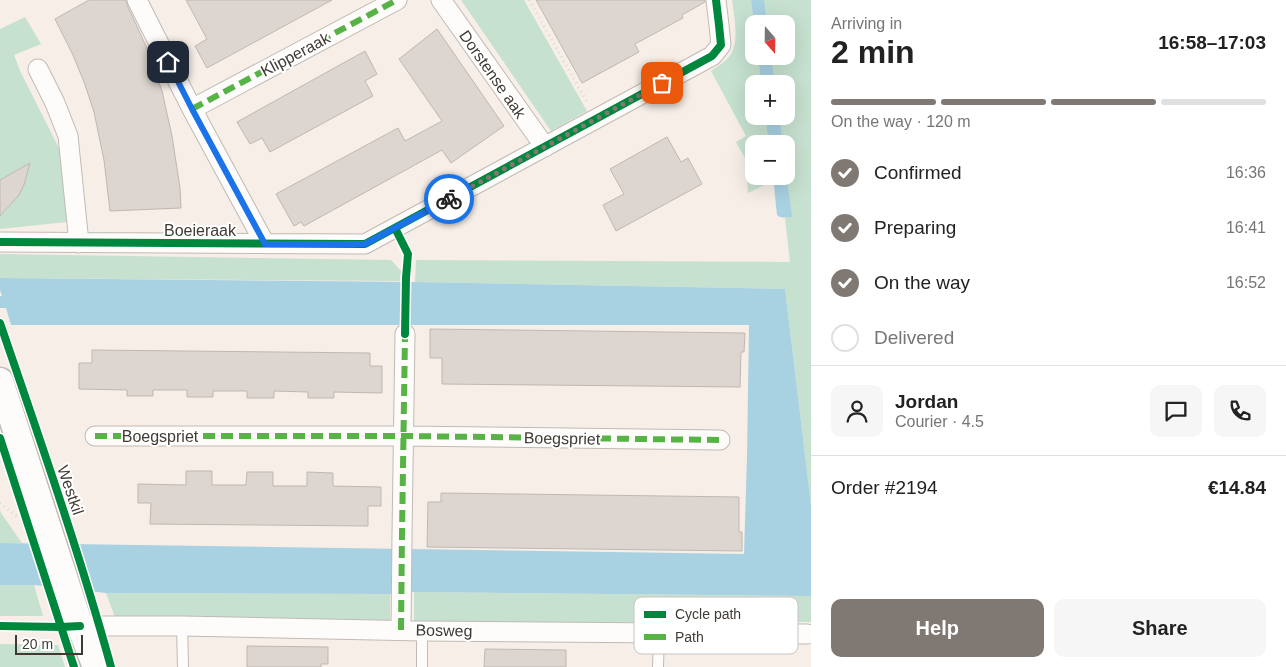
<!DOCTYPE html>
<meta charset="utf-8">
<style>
body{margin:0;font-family:Helvetica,sans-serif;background:#f6f6f6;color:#222;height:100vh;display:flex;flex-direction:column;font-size:19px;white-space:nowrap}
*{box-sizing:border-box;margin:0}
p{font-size:16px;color:#767676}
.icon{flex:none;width:28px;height:28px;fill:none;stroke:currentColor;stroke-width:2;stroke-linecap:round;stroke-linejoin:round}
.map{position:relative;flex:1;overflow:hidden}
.details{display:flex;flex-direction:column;background:#fff;width:475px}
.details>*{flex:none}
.needle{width:32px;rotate:160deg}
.fabs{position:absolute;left:745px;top:15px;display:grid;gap:10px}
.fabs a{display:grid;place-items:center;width:50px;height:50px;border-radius:10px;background:#fff;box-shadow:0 5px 20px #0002;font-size:25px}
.scale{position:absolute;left:15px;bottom:12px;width:68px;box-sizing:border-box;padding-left:5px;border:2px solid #413a34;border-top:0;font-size:14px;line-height:18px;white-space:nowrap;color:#413a34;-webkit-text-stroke:4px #fff;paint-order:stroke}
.pin{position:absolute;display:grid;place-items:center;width:42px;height:42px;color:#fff;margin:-21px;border-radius:10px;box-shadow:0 2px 8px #0006}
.courier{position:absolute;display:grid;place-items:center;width:50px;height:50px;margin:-25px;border:4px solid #1a73e8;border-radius:50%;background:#fff;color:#222;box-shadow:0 1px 6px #0007}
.head em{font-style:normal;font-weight:800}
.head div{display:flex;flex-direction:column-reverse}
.head{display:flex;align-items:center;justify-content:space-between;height:85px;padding:0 20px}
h1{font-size:32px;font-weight:800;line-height:38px}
.bar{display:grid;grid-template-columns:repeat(4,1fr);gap:8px 5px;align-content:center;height:60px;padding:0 20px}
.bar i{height:6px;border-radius:4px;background:#e0e0e0}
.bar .selected{background:#807973}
.bar p{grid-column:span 4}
.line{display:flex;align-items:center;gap:12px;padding:0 20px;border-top:1px solid #e0e0e0}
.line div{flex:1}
.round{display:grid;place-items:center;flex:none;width:52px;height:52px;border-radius:10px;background:#f6f6f6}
ol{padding:0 20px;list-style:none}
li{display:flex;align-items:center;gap:15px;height:55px}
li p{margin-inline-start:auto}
li .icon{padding:5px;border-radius:50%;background:#807973;color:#fff;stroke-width:4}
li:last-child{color:#767676}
li i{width:28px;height:28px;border:2px solid #e0e0e0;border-radius:50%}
.action{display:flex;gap:10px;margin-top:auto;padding:10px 20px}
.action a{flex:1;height:58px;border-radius:10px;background:#807973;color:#fff;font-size:20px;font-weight:800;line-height:58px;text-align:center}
.action a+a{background:#f6f6f6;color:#222}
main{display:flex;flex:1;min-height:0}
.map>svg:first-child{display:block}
.green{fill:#c6e1cf}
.water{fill:#a8d1e1}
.building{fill:#ddd6d0;stroke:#bfb8b2}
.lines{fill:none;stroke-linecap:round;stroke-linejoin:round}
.lane-casing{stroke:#c1bab4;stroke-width:12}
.street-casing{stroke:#c1bab4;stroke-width:21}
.secondary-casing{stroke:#c1bab4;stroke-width:29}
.path{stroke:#dbd9d7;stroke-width:3;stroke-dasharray:1 4;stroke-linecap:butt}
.lane{stroke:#fefcfb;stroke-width:10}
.street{stroke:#fefcfb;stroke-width:19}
.secondary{stroke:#fefcfb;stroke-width:26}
.quiet{stroke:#57b346;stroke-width:6;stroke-dasharray:12 6;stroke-linecap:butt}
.cycleway-casing{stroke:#fff;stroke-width:11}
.cycleway{stroke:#00873e;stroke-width:8}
.done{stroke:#807973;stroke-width:5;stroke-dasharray:0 9}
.route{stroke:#1a73e8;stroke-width:6}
.labels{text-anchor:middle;stroke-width:4;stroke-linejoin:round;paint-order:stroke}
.street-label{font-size:16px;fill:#413a34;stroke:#fff}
.key{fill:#fff;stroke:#c6c4c2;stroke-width:1}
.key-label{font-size:14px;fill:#413a34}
</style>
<main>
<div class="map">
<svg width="811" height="667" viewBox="0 0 811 667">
<rect width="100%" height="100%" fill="#f6eee7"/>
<path class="green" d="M461,0H524L587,111L551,131Z
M732,0H751L754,24V56H758L761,84H754V116H765L769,144H754V176H773V181L748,193L746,160L736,142L746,136L711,71C716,67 722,64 727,59C741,46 734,17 732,0Z
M762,0H811V505L785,289L415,282L416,260L790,262L785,218L786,217V144H778L775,116H786V84H772L769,56H786V24H765Z
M25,17L41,44L14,55L21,73L64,158L67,222L0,229V29Z
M0,254L391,260L401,271L400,281L0,278Z
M0,509L1,513L22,543H0Z
M0,585H34L43,616H0Z
M414,592L811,596V622H414Z
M106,593L390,594V622L116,620Z
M0,644L58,645L65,667H0Z"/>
<path class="water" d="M751,0H764L767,24H754Z
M758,56H771L775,84H761Z
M765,116H779L783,144H769Z
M786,172L792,217C787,217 781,219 777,215L773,176H786Z
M0,278L415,282L785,289L811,505V596L414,592L390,594L106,593L34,585H0V543L744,554L747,457L749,325H11L6,308H0V296H2L0,290Z"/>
<path class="building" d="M89,0H126L127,5L146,46L162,91L172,136L180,188L181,208L110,211L104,160L94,112L84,82L73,55L55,19Z
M186,0H332L207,68L195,46L207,39Z
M536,0H705V2L682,15L683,18L635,44L639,52L582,83Z
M437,29L504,126L451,163L442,150L304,226L301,222L294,226L276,194L398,128L405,141L442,121L399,59Z
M365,51L377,74L365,81L373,96L270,152L262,138L250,144L237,122Z
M667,137L681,162L688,158L702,184L616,231L603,205L624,194L610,169Z
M30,163L24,185L19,195L0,216V180Z
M430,329L745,333L744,352H741L740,387L442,384V358H430Z
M92,350L370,353V366H382V393L334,392V398H308V392L274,391V398H247V391H213V397H187V390H153V396H127V390L79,389V363H92Z
M186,471H212V485H246L247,472H273V486H307V472L333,473V486L381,487V506H368V526L150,524L151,503H138V484L186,485Z
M441,493L739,497V532H742V551L427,547L428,502H441Z
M247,646L328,647V664H321V667H247Z
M485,649L566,650V667H484Z"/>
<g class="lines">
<defs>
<path id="lane" d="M182,626L183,667
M422,667V631
M658,667L659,633"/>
<path id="street" d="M137,0L192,109L265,244
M441,0L545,147
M38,69L55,103L68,136L79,243
M192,109L397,0
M0,242L365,244L712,56L721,45L719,25L716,0
M95,436H404L720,440
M80,626H182L422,631L807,634
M401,630L402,535L405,334"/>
<path id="secondary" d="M0,381L80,626L96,667"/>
</defs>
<use href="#lane" class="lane-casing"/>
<use href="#street" class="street-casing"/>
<use href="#secondary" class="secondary-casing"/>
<path class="path" d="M529,0L587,102
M779,0L782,24
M786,56L811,250
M0,503L19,518"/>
<use href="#lane" class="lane"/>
<use href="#street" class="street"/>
<use href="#secondary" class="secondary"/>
<path class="quiet" d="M192,109L397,0
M95,436H404L720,440
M401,630L402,535L405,334"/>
<defs>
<path id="cycleway" d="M395,228L408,254L406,278L405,334
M0,242L365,244L712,56L721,45L719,25L716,0
M0,323C39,437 79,551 111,667
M0,438L74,667
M0,626L61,627L80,626"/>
</defs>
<use href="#cycleway" class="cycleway-casing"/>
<use href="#cycleway" class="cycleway"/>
</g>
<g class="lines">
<path class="done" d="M449,199L662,83"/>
<path class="route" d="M168,62L192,109L265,244H365L449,199"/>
</g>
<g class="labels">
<g class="street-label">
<text transform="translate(295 54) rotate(-28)" y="6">Klipperaak</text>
<text transform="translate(493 74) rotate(55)" y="6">Dorstense aak</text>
<text x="200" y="236">Boeieraak</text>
<text x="160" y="442">Boegspriet</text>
<text transform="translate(562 438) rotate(1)" y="6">Boegspriet</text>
<text transform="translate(71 490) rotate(71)" y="6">Westkil</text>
<text transform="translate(444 630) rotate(1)" y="6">Bosweg</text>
</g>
</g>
<rect x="634" y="597" width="164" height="57" rx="8" class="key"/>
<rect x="644" y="611" width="22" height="7" fill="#00873e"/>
<rect x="644" y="634" width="22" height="6" fill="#57b346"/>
<g class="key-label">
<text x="675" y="619">Cycle path</text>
<text x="675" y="642">Path</text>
</g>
</svg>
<div class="fabs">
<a><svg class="needle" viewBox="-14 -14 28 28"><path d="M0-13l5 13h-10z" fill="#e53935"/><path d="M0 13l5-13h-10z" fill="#767676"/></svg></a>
<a>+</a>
<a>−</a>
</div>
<div class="scale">20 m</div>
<div class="pin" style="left:662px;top:83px;background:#ea580c"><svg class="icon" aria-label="bag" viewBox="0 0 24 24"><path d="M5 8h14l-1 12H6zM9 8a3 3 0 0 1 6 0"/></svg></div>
<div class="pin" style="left:168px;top:62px;background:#1f2937"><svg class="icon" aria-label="home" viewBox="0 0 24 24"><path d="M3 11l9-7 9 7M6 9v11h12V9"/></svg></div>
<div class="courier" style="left:449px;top:199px"><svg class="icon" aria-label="bike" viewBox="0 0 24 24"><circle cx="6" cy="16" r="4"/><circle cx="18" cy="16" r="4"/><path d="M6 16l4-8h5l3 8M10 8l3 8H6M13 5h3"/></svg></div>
</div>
<section class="details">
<div class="head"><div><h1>2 min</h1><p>Arriving in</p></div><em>16:58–17:03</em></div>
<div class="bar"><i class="selected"></i><i class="selected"></i><i class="selected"></i><i></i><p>On the way · 120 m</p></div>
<ol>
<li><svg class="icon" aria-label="check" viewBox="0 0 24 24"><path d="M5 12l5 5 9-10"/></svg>Confirmed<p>16:36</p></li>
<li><svg class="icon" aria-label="check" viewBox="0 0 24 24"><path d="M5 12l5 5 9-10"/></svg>Preparing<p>16:41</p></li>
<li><svg class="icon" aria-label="check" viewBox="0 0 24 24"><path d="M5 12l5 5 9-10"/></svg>On the way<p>16:52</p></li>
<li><i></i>Delivered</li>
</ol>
<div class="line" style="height:90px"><a class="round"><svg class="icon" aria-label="person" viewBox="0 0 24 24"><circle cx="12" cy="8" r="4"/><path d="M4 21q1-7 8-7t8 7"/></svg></a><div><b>Jordan</b><p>Courier · 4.5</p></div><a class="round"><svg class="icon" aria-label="chat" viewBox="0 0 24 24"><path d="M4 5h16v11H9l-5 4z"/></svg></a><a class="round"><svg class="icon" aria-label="phone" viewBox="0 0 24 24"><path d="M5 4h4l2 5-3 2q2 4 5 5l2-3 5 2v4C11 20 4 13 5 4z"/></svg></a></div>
<div class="line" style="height:65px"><div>Order #2194</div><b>€14.84</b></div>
<div class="action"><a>Help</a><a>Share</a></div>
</section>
</main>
